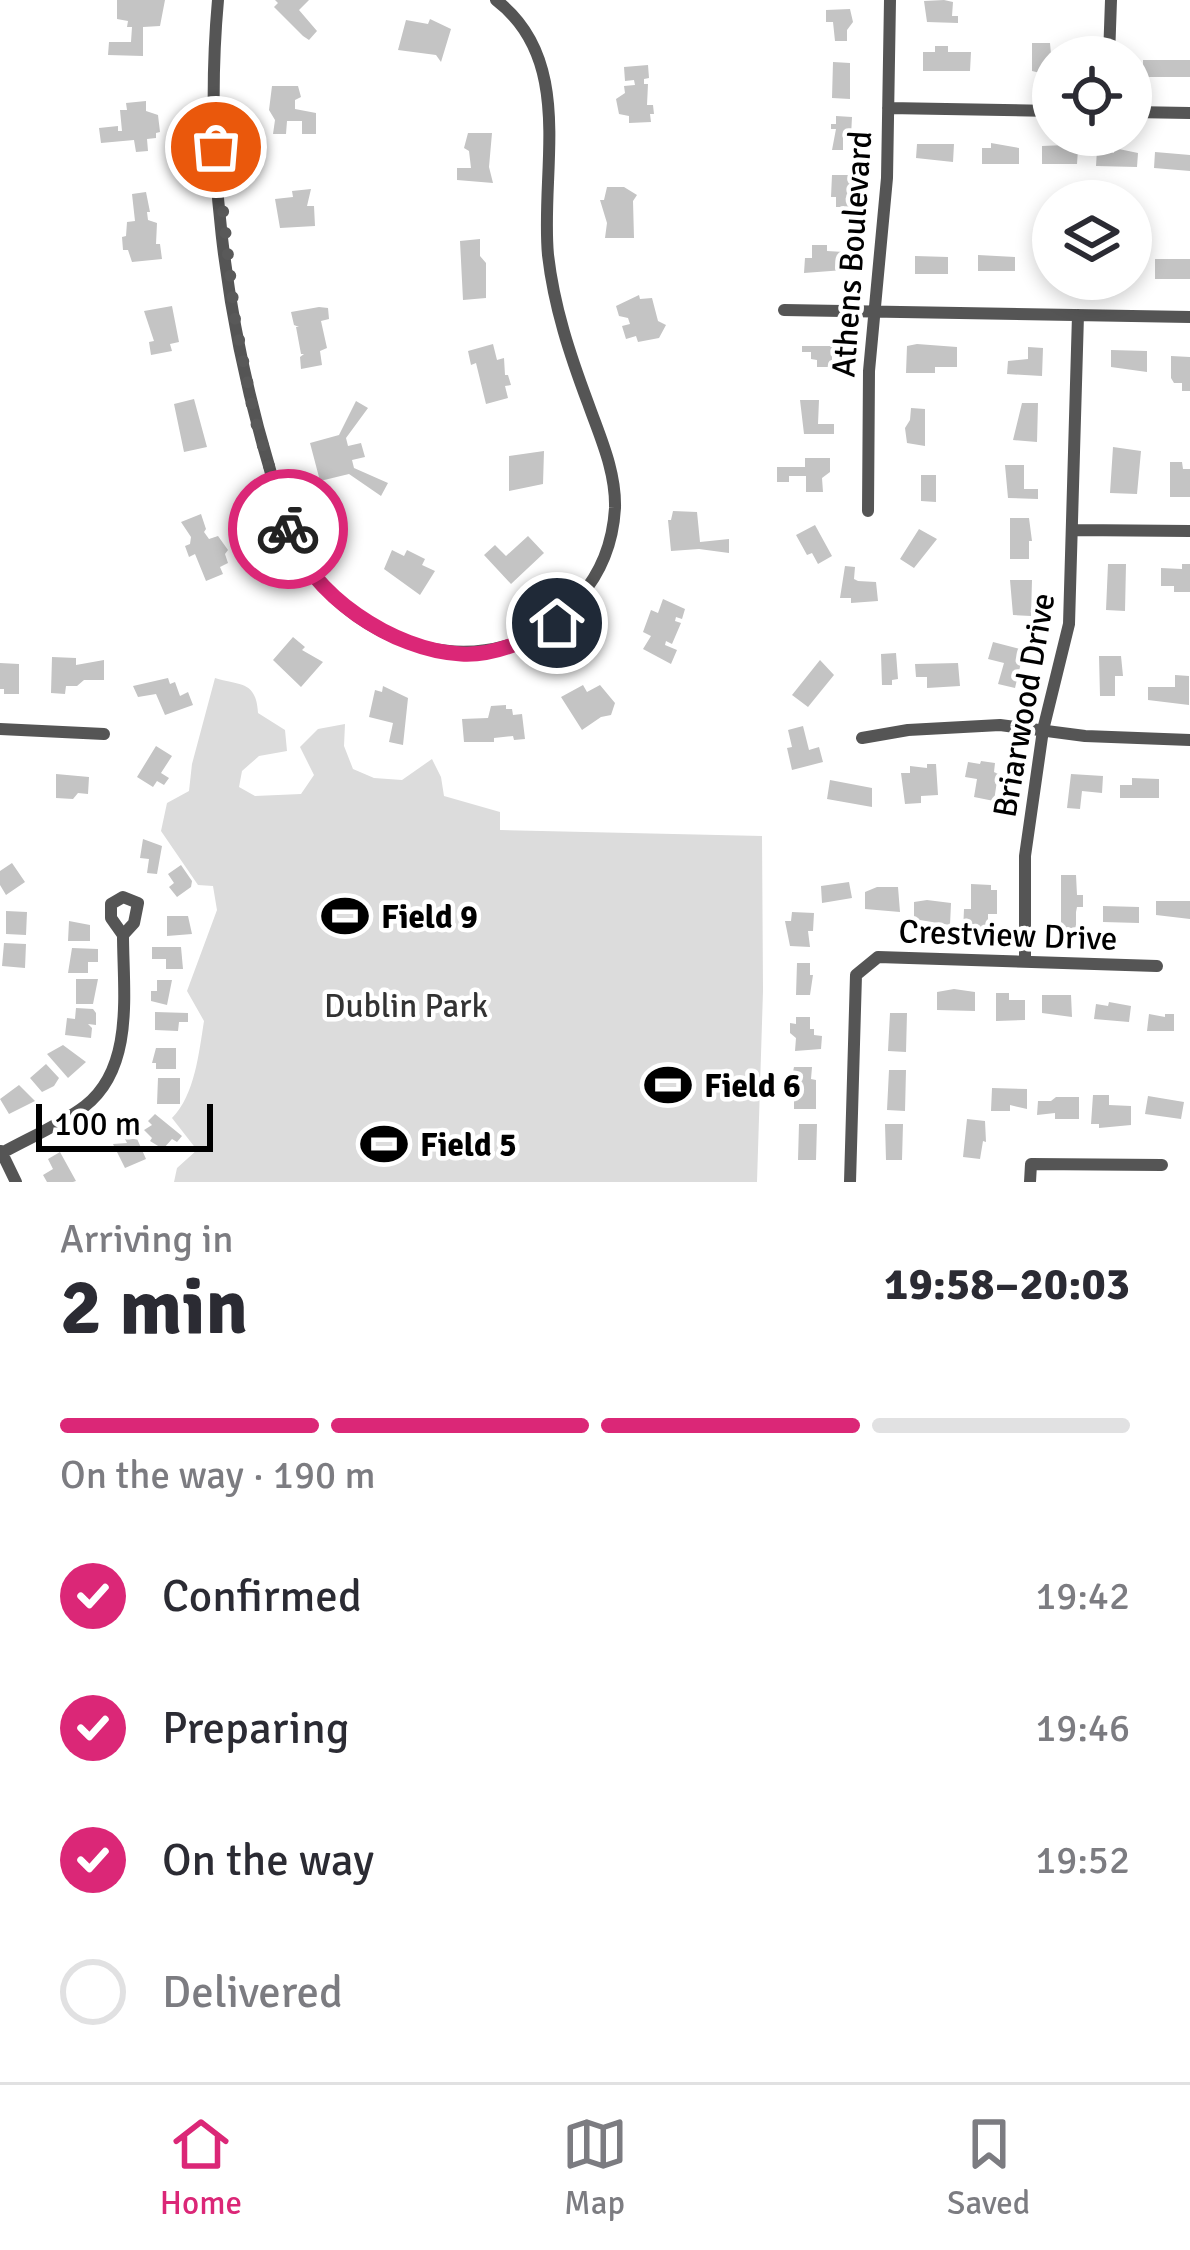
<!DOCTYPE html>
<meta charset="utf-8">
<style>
body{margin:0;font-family:Signika,sans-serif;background:#f2f2f3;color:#2b2b33;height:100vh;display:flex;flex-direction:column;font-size:45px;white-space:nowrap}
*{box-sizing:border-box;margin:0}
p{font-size:39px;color:#7c7c81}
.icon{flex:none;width:66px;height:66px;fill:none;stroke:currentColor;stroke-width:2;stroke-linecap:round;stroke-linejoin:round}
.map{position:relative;height:1182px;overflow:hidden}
.side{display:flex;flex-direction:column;background:#fff;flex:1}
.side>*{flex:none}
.fabs{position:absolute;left:1032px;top:36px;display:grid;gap:24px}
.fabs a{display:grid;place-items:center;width:120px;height:120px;border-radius:50%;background:#fff;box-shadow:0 6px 18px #0003;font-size:60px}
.scale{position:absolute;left:36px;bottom:30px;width:177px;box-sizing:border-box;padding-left:12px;border:6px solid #000;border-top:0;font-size:33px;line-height:42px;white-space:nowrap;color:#000;-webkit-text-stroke:9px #fff;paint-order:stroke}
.pin{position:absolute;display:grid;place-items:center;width:102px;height:102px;color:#fff;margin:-51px;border:6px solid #fff;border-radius:50%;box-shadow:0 3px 12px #0007}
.courier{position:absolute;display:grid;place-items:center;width:120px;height:120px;margin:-60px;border:9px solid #db2777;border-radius:50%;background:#fff;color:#222;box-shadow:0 3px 15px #0007}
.overview em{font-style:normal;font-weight:800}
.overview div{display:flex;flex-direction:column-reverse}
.overview{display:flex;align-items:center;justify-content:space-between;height:204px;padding:0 60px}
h1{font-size:78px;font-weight:800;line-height:90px}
.bar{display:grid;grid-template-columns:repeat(4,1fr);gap:18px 12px;align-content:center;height:144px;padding:0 60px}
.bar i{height:15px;border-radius:9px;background:#e1e1e2}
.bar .selected{background:#db2777}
.bar p{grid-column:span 4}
ol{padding:0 60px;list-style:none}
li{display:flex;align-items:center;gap:36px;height:132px}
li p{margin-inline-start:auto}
li .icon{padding:12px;border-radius:50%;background:#db2777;color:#fff;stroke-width:4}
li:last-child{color:#7c7c81}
li i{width:66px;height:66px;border:6px solid #e1e1e2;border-radius:50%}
.menu{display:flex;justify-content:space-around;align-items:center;height:168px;border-top:3px solid #e1e1e2;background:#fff;font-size:33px;color:#7c7c81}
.menu a{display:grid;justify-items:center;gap:6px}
.menu .selected{color:#db2777}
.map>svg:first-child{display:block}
.green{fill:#dcdcdc}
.building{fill:#c4c4c4}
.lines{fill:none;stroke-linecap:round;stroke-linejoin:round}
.street{stroke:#555;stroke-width:12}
.done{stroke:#595959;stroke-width:12;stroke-dasharray:0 21.6}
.route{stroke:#db2777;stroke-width:15}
.labels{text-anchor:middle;stroke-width:9;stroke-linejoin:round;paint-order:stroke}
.street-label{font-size:33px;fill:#000;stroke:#fff}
.poi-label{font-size:33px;font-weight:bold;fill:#000;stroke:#fff;text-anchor:start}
.park-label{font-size:33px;fill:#333;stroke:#fff}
</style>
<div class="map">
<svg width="1190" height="1182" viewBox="0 0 1190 1182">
<rect width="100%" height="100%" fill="#fff"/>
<path class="green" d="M215,678C242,686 256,681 258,713L285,730L287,751L259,756L242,771L239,787L255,796L301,794L314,775L300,747L318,729L345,724L344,746L353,769L374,778L402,780L432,759L441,777L444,796L500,812V830L762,836L763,991L757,1182H174L177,1168L197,1150L172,1118C195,1095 199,1052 204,1021L187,991L217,910L213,886L198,885L161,831L167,803L189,791L192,764Z"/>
<path class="building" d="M117,0H165L160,26L143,27V56L108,55L109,42H131L132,27H127L128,21L117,19Z
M275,0H309L299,10L317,31L309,40L303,36L274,7L278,3Z
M944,0L953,2L952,16H958V23L927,22L924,1Z
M850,9L853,22L847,30V41H835L833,22H826V10Z
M430,19L451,29L441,62L436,55L398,50L406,20L428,24Z
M1032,43H1050L1053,76L1032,71Z
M935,46H948V52H971L970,71H923V52H935Z
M1143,60H1190V77H1143Z
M833,62L850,63V99L832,98Z
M648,65L649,78L644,79V84H648L647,105H653L654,114H650L651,122L629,123V116L619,114L616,99L625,93L624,86L635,85L634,80L625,81L624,67Z
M272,86H298L301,97L295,100V109L316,113V134H302V121H287L286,134H273L275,120L269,110Z
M146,101V111L158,115L160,132L156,133V138L147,139L148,151L136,152L134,140L101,143L99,128L118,126V131H122L120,110H127L126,103Z
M836,116L852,117L851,136H843V150H832L836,129H831V124H836Z
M468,133H492L489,167L493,183L457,180V168H471L469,151L464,148Z
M991,143L1019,148V164H982V148H991Z
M917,144H954L953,162L916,158Z
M1066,145L1078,149L1077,164H1042V146Z
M1114,148L1138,153L1137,167L1096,166L1097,150L1114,153Z
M1155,152L1190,155V171L1154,168Z
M832,175H851L850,207H836V197H831Z
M607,187H624L637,195L633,201L634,238H605L607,223L600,200H604Z
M311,189L307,206H314L315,226L280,228L275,199L293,197L292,191Z
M146,192L150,212H147L148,220L157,223L156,244H160L162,259L132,262L128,250H123L122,237L126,236L127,222L135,221L132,194Z
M480,239V256L486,263V298L463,300L460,241Z
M812,245H827V251L844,252V270L804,273L805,258H812Z
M978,255L1015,257V271H978Z
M915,256L948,257V274H915Z
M1155,259H1190V279H1155Z
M639,295L640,299L652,298L658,321L666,325L659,338L638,342L636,336L626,339L622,326L630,324L628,318L619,316L616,306Z
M172,306L179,342L170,344L172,351L151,355L149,342L154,341L144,311Z
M319,307L328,308L329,319L321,321L327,348L320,351L322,365L301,369L300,357L304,354H301L296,327H299L294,325L291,312Z
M493,344L497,360L504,358L505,375H508L511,385L505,386L508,398L486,404L476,363L471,365L468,351Z
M917,344L957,347V367H935V373H906L907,346Z
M802,346H832V367H817V360L811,359V352H802Z
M1028,347L1043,348L1042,376L1007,374L1008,361L1028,359Z
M1111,350L1147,351V372L1111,367Z
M1171,356L1190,357V391H1182V383H1174L1171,378Z
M194,399L207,447L184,452L174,404Z
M800,400H819L818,424H834V434H804Z
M356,401L368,408L346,438L348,446L361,443L365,457L352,460L354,468L388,483L381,496L349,474L320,481L310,443L339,435Z
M1022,403H1038L1037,442L1013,440Z
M911,408L925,409V446L907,443L905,428L910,420Z
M1113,447L1141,451L1137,494L1110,493Z
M544,451L543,484L509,491V456Z
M805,458H830V472L822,478L823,492H806V476H789V482H777V467H805Z
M1170,462H1182L1183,469H1190V497H1170Z
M1005,465H1024V489H1038V499L1008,498Z
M921,475H936V502L921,501Z
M673,511L697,512L700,542L729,539V553L699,549L671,551L668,520H671Z
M201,514L206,529L204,532L209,539L218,536L228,550L225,554L228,563L220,567L223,574L206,581L195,554L189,557L185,546L190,544L191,537L181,522Z
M1010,518H1029L1032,541H1029V559H1010Z
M815,525L832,556L818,564L812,553L807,555L796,535Z
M919,529L937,539L914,568L900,559Z
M528,536L544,553L511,584L484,555L495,545L506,556Z
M392,550L404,556L407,550L425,559L422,565L435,571L420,595L384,569Z
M1108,564H1126L1125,611L1106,610Z
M1182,564H1190V592H1174V586H1161V568L1182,569Z
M845,566L855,567L854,579L858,581L876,582L878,601L851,603V598H840Z
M1010,580H1032L1031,616L1013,615Z
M663,599L685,609L682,619L676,617L675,621L681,623L672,644L666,641L665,645L677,650L671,664L643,649L651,636L643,632L651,610L658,613Z
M293,637L305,647L302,650L323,662L301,687L273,660Z
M993,642L1024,650L1015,688L998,684L1004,663L988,659Z
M896,653L898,679L892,680V685H882L881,654Z
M1099,656H1121L1123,676H1115V696H1100Z
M52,657L76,658V665L104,660V680H84L77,686H66L65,694L51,693Z
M820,660L834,675L808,707L792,695Z
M0,663L19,664V694H4V689H0Z
M958,663L960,686L927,688V677H916L915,664Z
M1175,675L1189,676V705L1148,700V687H1175Z
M168,678L170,684L175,682L180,696L188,692L193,705L165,715L156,694L138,697L133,686Z
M583,685L587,692L600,685L615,703L611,715L601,717L582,730L561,697Z
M383,686L408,698L403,745L389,742L393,723L369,717L375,690L382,692Z
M506,705V709H512L513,715L522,714L525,739L514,740L513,736L494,738V742H464L462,719L488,718L491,706Z
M803,726L809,750L819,747L823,762L792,770L787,748L792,747L788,730Z
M156,746L172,756L161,773L169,778L164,785L157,781L153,787L137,777Z
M981,761L995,763L994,772L998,774L994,801L974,797L977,779L965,777L968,762L980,764Z
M927,764H936L938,795L921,796V803L905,804L901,773H910V766L927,768Z
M56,774L89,777L88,794L78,793L73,799L56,798Z
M1071,774L1103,776L1102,793L1082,791L1080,809L1067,808Z
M1132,778L1159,779V798H1120V785H1132Z
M830,780L872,788V807L827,799Z
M143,839L162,846L157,874L147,873L149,859L140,858Z
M12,863L25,882L6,895L0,885V871Z
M181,865L192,881L191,887L177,897L169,887L174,883L168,874Z
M1061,875H1076L1077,895H1083V907H1077L1076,912V931L1061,930Z
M849,882L852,898L822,903L821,886Z
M971,884L991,885V890H997V914H988V929L963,932L964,909H971Z
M877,887H898L900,912L865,909V892Z
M927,900L951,903L950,925L914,919V902Z
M1156,901H1190V919L1156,915Z
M1103,906L1139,907V923L1103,922Z
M6,911L27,912L26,935L6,934Z
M792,912L814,913L813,931H808L810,947L790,946L785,921H791Z
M167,916H188L192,934L167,936Z
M69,921L90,925V941H68Z
M4,943L26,944L25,968L2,966Z
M152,947H181L183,969H166V959H152Z
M72,948L98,949V962H88V973H68Z
M797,963H810V975H813L810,995H796Z
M76,979H98L93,1004H76Z
M157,980H172L167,1005L151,1001V991H157Z
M954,989L975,992V1011L937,1010V992Z
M996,993H1009V1000H1025V1020L996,1021Z
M1042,995H1071L1072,1017L1042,1013Z
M1109,1002L1131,1006L1129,1022L1094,1019L1096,1004L1108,1006Z
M76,1008L93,1009L96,1013V1025L88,1024L92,1028L91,1038L65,1035L67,1018L75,1019Z
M155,1012L188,1013V1022H179L178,1031L155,1030Z
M890,1013H907L906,1052L888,1051Z
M1149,1014L1165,1017V1014H1174V1031H1147Z
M796,1017H810V1029H814V1035L822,1036L821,1049L795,1051L796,1038L790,1033V1023L796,1024Z
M63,1045L86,1062L68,1078L47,1054Z
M156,1048H176V1069H156V1063H152Z
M46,1064L59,1078L54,1086L42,1092L30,1078Z
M794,1067H812L811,1079L816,1080V1109H794V1096H788Z
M889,1070H906L905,1111L887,1110Z
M158,1078H180V1104H157Z
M19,1085L35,1101L9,1114L0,1099Z
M992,1088L1027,1089V1109L1010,1105V1111H991Z
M1093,1095H1109V1105L1131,1106V1125L1099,1128V1124H1091Z
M1148,1096L1184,1102L1181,1119L1145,1114Z
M1056,1097H1079V1119H1055V1113L1037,1115L1038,1101H1051Z
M155,1114L182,1136L177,1142L172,1139L163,1149L150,1141L152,1138L144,1130L152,1125L148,1121Z
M967,1119L985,1121L986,1142L983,1141L980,1159L963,1157Z
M799,1124H817L816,1160H798Z
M885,1124H903L902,1160H886Z
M134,1132L146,1159L125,1168L113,1144L127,1143L124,1137Z
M60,1152L76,1181L73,1182H47L43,1175L53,1169L48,1159Z"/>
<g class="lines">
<path class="street" d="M218,0C204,154 225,319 269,466C276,491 281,521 293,544C348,649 494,696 579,598C601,573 613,542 615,508C616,471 600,437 588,403C570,355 554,307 548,255C540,170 576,61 496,0
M1109,57L1111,0
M888,108L1053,111
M1131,112L1190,113
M784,310L1190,317
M868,511L869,371L887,178L890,0
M1074,530L1190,531
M0,729L104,734
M862,738L908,730L1000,725L1085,736L1190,740
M123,897L138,903L134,923L123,935L111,918V904Z
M1025,959V856L1043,730L1069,624L1078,315
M1,1151L16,1182
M2,1153C29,1138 60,1125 85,1106C135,1067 123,991 123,935
M850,1182L856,975L878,957L1157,966
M1030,1182L1031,1164L1162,1165"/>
</g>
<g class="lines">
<path class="done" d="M216,147L235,319L254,416L288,529"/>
<path class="route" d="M288,529C308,594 394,651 461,654C497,656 527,640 557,623"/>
</g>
<defs>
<symbol id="stadium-bare" viewBox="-9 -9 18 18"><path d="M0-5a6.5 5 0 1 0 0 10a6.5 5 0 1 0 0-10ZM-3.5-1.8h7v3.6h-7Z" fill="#000" stroke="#fff" stroke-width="2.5" paint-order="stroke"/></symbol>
</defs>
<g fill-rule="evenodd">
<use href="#stadium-bare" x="312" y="883" width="66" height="66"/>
<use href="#stadium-bare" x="635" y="1052" width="66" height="66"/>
<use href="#stadium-bare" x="351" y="1111" width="66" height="66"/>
</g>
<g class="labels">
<g class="street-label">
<text transform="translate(851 254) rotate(-86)" y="12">Athens Boulevard</text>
<text transform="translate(1023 705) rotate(-80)" y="12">Briarwood Drive</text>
<text transform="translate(1008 934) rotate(2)" y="12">Crestview Drive</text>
</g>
<g class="poi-label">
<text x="381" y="928">Field 9</text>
<text x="704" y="1097">Field 6</text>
<text x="420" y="1156">Field 5</text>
</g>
<g class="park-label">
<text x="406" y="1017">Dublin Park</text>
</g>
</g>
</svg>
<div class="fabs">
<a><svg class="icon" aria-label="locate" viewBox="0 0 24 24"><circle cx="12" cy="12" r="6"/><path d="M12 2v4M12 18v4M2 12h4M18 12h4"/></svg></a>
<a><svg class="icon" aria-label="layers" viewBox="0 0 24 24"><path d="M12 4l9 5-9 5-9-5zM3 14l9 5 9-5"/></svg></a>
</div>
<div class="scale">100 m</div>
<div class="pin" style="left:216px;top:147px;background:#ea580c"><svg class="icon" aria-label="bag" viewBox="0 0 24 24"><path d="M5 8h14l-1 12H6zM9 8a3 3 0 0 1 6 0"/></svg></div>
<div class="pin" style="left:557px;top:623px;background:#1f2937"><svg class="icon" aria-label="home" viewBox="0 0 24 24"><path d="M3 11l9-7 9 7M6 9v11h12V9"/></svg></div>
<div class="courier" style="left:288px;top:529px"><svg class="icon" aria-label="bike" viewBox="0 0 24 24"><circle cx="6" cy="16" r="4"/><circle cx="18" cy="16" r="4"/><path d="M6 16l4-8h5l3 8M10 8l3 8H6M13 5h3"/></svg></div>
</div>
<section class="side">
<div class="overview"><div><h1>2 min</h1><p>Arriving in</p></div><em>19:58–20:03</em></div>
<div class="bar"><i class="selected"></i><i class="selected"></i><i class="selected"></i><i></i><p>On the way · 190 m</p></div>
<ol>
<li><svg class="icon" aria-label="check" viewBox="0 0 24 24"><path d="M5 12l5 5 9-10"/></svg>Confirmed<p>19:42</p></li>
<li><svg class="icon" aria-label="check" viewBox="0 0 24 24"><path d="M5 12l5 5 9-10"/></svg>Preparing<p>19:46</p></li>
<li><svg class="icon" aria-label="check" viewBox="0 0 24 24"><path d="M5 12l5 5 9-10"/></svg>On the way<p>19:52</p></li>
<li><i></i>Delivered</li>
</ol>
</section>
<nav class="menu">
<a class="selected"><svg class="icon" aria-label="home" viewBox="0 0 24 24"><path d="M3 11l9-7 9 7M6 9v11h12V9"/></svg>Home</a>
<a><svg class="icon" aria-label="map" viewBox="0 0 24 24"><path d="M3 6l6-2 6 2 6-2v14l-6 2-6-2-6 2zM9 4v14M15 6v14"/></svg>Map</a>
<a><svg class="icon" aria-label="saved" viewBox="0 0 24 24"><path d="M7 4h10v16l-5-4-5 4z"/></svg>Saved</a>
</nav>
